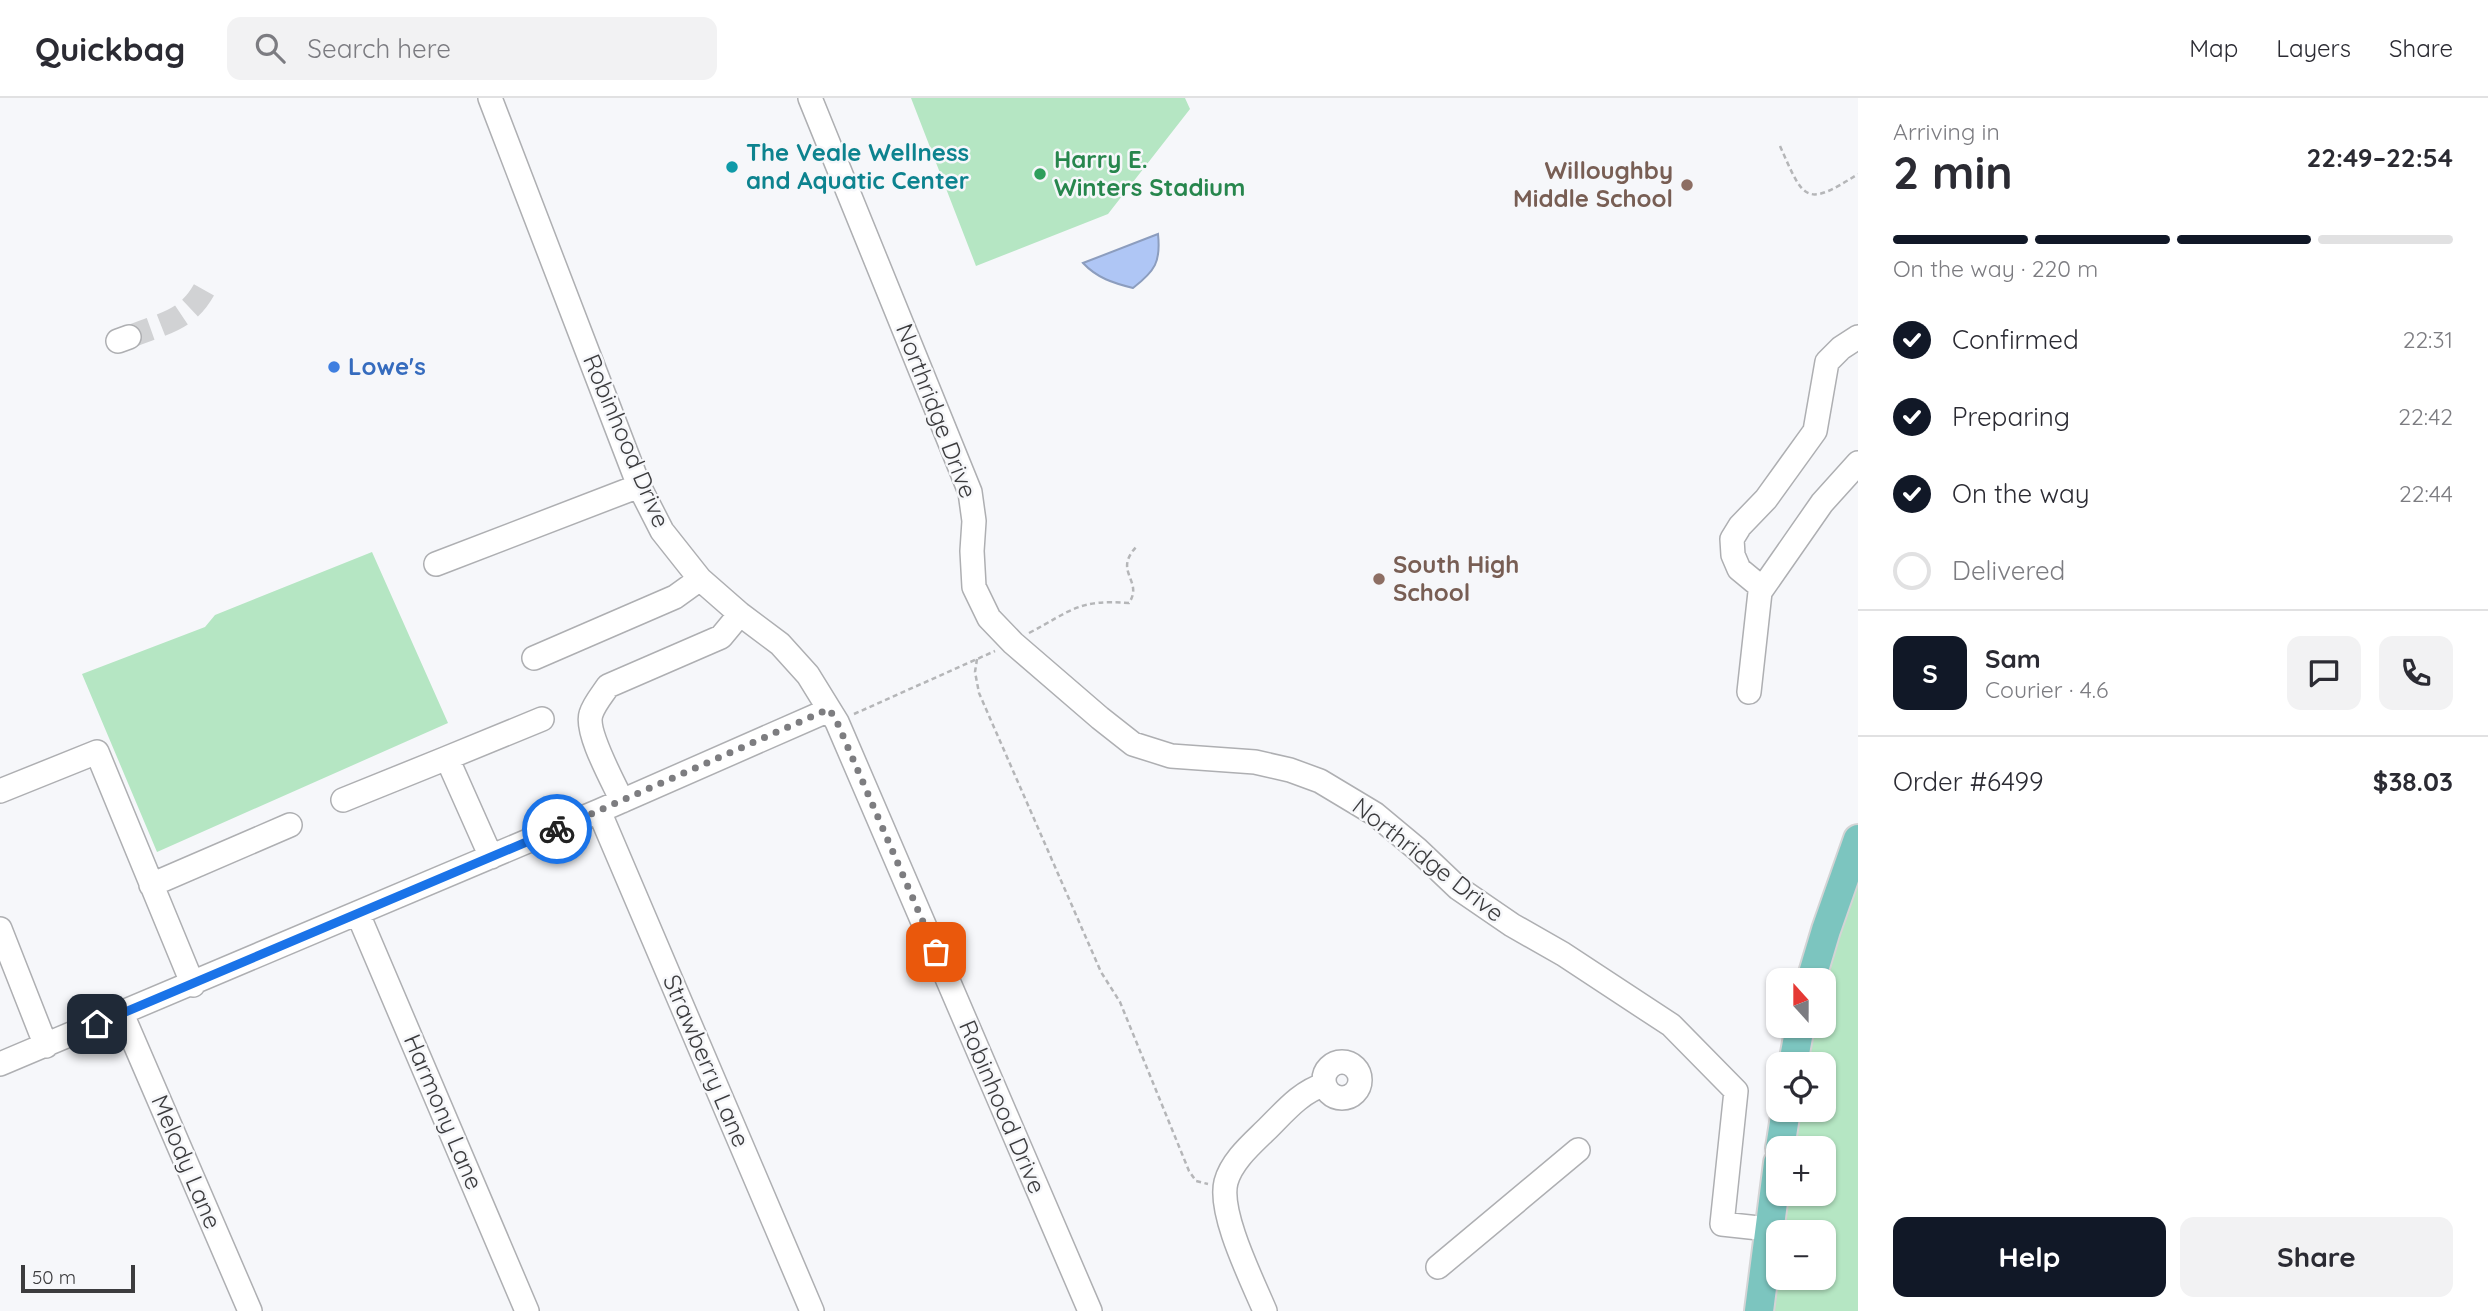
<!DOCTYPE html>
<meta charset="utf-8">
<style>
body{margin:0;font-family:Quicksand,sans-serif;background:#f2f2f3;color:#2b2b33;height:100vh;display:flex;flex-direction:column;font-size:26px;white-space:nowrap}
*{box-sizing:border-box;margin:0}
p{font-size:23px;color:#7c7c81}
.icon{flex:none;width:38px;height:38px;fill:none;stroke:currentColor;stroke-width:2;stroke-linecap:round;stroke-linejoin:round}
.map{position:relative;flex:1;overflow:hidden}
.panel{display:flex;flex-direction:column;background:#fff;width:630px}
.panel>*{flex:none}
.needle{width:46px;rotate:339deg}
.controls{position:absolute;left:1766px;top:870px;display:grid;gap:14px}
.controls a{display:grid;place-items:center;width:70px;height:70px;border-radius:14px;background:#fff;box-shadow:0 2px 5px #0004;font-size:35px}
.scale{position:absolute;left:21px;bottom:18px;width:114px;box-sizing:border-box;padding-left:7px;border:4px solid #3c3c3e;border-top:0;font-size:19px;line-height:24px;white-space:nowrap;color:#3c3c3e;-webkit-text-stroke:5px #f6f7fa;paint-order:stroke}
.pin{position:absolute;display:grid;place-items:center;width:60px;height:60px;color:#fff;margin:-30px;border-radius:14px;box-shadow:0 4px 10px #0006}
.courier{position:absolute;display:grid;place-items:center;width:70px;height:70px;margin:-35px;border:5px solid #1a73e8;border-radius:50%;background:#fff;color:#222;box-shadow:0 2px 9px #0007}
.overview em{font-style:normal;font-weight:700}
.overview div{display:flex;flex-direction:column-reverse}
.overview{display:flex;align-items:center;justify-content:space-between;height:119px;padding:0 35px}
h1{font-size:46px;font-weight:700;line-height:52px}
.bar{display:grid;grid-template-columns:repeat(4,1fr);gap:10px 7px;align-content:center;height:84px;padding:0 35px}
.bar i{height:9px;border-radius:5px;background:#e1e1e2}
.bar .selected{background:#111827}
.bar p{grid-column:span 4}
.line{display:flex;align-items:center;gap:18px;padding:0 35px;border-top:2px solid #e1e1e2}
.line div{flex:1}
.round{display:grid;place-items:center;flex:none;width:74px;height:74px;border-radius:14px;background:#f2f2f3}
ol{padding:0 35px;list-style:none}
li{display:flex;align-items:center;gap:21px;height:77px}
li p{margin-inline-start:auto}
li .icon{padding:7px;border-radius:50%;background:#111827;color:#fff;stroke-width:4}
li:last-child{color:#7c7c81}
li i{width:38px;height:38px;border:4px solid #e1e1e2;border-radius:50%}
.cta{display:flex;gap:14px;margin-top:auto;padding:14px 35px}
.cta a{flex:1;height:80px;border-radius:14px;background:#111827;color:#fff;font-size:28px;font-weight:700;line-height:80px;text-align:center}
.cta a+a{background:#f2f2f3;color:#2b2b33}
header{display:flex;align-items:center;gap:42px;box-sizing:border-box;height:98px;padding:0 35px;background:#fff;border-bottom:2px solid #e1e1e2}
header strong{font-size:33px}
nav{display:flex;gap:38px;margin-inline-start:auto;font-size:24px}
.search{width:490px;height:63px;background:#f2f2f3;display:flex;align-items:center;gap:18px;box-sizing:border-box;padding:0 24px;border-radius:14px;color:#7c7c81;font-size:26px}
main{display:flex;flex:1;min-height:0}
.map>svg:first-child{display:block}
.green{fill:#b5e6c3;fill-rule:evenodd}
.water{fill:#afc6f5;stroke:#8c9dbe;stroke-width:2}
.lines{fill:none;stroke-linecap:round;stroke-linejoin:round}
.minor-tunnel{stroke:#d1d2d4;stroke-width:23;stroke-dasharray:23 11;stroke-linecap:butt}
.minor-casing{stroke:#aeafb2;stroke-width:26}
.major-casing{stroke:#d4d4d5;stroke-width:32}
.path{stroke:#b5b6b8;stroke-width:2.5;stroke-dasharray:5 3.5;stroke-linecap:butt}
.minor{stroke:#fff;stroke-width:23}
.major{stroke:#7cc5bf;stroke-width:28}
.done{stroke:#7d7d80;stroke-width:7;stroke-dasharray:0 12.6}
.route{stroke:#1a73e8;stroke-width:9}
.culture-dot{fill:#0f9aa8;stroke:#f6f7fa;stroke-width:2.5}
.leisure-dot{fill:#2e9e5b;stroke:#f6f7fa;stroke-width:2.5}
.education-dot{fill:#8d6e63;stroke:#f6f7fa;stroke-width:2.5}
.shop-dot{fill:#3f7fe0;stroke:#f6f7fa;stroke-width:2.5}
.labels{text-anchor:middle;stroke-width:5;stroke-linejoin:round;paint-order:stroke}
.culture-label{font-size:24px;font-weight:bold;fill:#0d838f;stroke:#f6f7fa;text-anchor:start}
.leisure-label{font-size:24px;font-weight:bold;fill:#27864d;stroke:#f6f7fa;text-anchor:start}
.education-label{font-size:24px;font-weight:bold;fill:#785e54;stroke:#f6f7fa;text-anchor:end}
.shop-label{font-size:24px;font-weight:bold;fill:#366cbe;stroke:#f6f7fa;text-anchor:start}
.street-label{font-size:24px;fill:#3c3c3e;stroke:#f6f7fa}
</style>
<header>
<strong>Quickbag</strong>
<div class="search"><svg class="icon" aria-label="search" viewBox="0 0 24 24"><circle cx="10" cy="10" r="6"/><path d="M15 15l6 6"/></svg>Search here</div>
<nav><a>Map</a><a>Layers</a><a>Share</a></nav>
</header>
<main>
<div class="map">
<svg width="1858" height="1213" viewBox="0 0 1858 1213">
<rect width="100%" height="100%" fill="#f6f7fa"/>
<path class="green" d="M911,0H1185L1190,11L1108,116L976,168Z
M372,454L448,625L157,754L82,576L205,529L215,517Z
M1858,741V1213H1759L1778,1096H1824V1050H1780L1786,1012H1824V966H1793L1800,928H1824V882ZM1778,1134H1824V1180H1778Z"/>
<path class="water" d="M1158,136C1161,164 1155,173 1133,190C1113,185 1097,180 1083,165Z"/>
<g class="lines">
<path class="minor-tunnel" d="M129,239C166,224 190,223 208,184"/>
<defs>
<path id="minor" d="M490,0L639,388L662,433L700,481L740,516L780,546L808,577L837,624L1090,1213
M810,0L970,394L974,423L972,453L974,489L989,520L1013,545L1100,620L1133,646L1171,658L1255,664L1290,672L1320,683L1375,716L1417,751L1458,790L1512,827L1563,856L1671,927L1736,993L1722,1126L1768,1131
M118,243L129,239
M436,466L639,388
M1762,490L1739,471L1733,457L1732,441L1740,428L1766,401L1815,333L1827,264L1841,250L1858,239
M534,560L675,499L700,481
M1749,594L1760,494L1822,405L1858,365
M447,660L542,621
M0,693L97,654L193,887
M343,702L447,660L491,759
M622,703C614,685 585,634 591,616C594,606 602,597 608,588L721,539L740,516
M599,713L812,1213
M151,787L290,727
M358,816L527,1213
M0,831L46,948
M122,916L250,1213
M1324 982a18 18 0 1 1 36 0a18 18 0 1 1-36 0Z
M0,966L599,713L829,612
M1438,1169L1578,1052
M1265,1213C1253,1184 1218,1115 1226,1084C1232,1062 1253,1045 1269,1029C1285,1013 1302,993 1324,987"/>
<path id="major" d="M1811,882L1826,832L1858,741
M1793,966L1800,928
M1780,1050L1786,1012
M1759,1213L1778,1065"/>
</defs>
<use href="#minor" class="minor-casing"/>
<use href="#major" class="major-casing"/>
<path class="path" d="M1780,48C1804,102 1805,110 1858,76
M1029,535C1071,513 1078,501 1129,505C1144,482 1112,474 1137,448
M977,561L975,574L979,595L1101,874L1120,904L1189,1073L1196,1083L1208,1086
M854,616L995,553"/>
<use href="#minor" class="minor"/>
<use href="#major" class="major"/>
</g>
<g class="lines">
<path class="done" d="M557,731L829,611L837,624L936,854"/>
<path class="route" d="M97,926L557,731"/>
</g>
<circle class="culture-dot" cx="732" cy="69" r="7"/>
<circle class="leisure-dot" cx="1040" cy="76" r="7"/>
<g class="education-dot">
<circle cx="1687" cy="87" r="7"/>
<circle cx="1379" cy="481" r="7"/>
</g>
<circle class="shop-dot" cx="334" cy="269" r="7"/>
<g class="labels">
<g class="culture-label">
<text x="746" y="63">The Veale Wellness<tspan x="746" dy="28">and Aquatic Center</tspan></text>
</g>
<g class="leisure-label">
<text x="1054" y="70">Harry E.<tspan x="1054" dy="28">Winters Stadium</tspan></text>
</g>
<g class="education-label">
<text x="1673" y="81">Willoughby<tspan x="1673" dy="28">Middle School</tspan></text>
<text x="1393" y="475" text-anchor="start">South High<tspan x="1393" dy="28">School</tspan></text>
</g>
<g class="shop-label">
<text x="348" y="277">Lowe's</text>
</g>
<g class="street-label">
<text transform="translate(936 313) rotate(69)" y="8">Northridge Drive</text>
<text transform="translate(626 343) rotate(67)" y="8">Robinhood Drive</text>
<text transform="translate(1428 762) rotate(38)" y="8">Northridge Drive</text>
<text transform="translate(706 963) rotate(67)" y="8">Strawberry Lane</text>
<text transform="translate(1002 1009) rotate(67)" y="8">Robinhood Drive</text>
<text transform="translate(443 1014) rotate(67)" y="8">Harmony Lane</text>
<text transform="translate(186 1064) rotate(67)" y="8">Melody Lane</text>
</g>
</g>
</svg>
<div class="controls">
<a><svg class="needle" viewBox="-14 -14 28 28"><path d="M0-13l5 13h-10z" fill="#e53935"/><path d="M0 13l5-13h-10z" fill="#7c7c81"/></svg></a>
<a><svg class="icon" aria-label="locate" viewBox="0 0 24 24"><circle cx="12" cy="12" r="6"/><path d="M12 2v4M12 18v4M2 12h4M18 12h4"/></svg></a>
<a>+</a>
<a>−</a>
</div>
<div class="scale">50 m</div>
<div class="pin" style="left:936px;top:854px;background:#ea580c"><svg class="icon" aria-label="bag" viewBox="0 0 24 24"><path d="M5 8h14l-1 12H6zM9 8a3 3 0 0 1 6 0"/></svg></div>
<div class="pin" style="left:97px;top:926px;background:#1f2937"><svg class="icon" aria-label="home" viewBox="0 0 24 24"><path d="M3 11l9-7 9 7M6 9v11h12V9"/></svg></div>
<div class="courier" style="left:557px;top:731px"><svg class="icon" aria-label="bike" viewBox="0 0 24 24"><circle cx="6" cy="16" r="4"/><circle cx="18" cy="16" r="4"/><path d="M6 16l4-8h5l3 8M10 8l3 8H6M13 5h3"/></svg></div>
</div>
<section class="panel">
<div class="overview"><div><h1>2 min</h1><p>Arriving in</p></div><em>22:49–22:54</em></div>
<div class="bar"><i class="selected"></i><i class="selected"></i><i class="selected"></i><i></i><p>On the way · 220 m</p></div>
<ol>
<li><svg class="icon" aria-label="check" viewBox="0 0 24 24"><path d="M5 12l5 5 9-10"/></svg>Confirmed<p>22:31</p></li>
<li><svg class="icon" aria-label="check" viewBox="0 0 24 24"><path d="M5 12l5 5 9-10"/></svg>Preparing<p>22:42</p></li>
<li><svg class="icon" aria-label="check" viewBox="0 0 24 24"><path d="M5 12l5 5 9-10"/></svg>On the way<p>22:44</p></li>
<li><i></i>Delivered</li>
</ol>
<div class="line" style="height:126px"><b class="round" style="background:#111827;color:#fff">S</b><div><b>Sam</b><p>Courier · 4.6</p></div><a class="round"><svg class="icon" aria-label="chat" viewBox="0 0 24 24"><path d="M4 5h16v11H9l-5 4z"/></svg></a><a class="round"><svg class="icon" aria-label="phone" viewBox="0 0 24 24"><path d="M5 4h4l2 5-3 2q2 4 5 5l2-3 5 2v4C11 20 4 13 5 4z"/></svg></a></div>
<div class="line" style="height:91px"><div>Order #6499</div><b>$38.03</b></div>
<div class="cta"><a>Help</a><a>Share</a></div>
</section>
</main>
